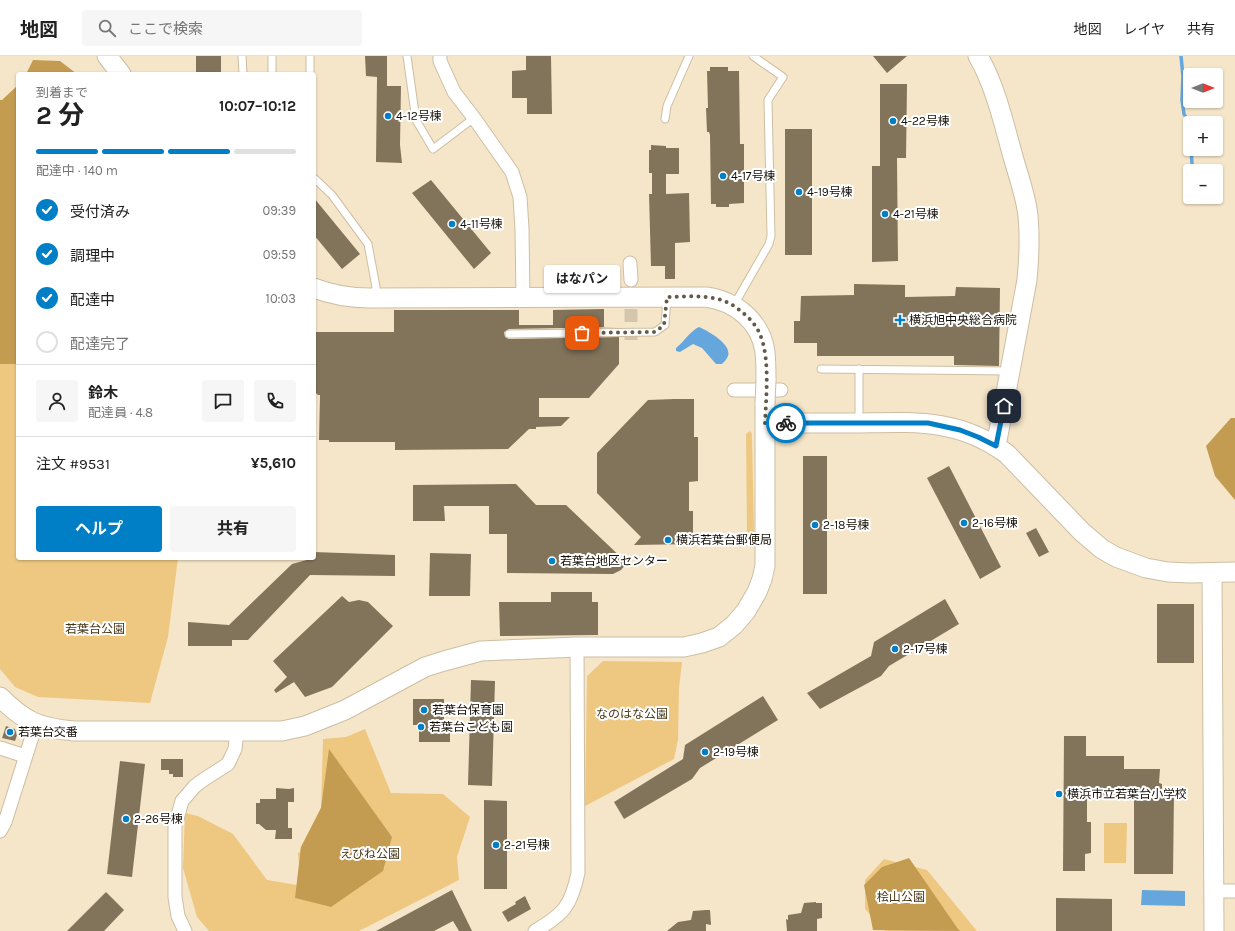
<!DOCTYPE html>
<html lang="ja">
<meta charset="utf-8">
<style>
body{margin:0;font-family:Karla,"Noto Sans JP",sans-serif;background:#f6f6f6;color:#222;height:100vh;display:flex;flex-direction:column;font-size:15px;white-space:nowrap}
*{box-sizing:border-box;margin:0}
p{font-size:13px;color:#767676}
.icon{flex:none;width:22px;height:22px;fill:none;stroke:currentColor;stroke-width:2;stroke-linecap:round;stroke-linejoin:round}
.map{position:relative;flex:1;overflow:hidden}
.details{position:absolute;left:16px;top:16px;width:300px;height:488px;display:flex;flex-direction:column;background:#fff;border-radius:4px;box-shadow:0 1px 3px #0004}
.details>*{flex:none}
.needle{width:26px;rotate:90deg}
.buttons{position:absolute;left:1183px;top:12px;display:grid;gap:8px}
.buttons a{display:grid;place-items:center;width:40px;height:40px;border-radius:4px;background:#fff;box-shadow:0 1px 3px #0004;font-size:20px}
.pin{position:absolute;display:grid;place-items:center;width:34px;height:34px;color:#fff;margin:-17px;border-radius:8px;box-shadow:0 2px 6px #0006}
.courier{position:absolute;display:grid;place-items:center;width:40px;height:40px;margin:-20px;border:3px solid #007fc7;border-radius:50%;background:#fff;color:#222;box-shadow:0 1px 5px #0007}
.bubble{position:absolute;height:28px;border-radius:4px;background:#fff;box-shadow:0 1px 3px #0004;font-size:13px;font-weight:700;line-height:28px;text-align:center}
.summary em{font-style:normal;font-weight:700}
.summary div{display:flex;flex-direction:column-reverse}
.summary{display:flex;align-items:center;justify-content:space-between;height:68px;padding:0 20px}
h1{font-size:26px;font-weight:700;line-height:30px}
.bar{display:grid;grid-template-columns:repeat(4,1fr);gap:6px 4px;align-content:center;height:48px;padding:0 20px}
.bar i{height:5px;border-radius:3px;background:#e0e0e0}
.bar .active{background:#007fc7}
.bar p{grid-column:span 4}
.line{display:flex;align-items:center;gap:10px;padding:0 20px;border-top:1px solid #e0e0e0}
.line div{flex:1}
.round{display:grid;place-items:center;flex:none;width:42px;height:42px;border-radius:4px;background:#f6f6f6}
ol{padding:0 20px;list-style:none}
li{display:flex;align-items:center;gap:12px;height:44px}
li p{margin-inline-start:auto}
li .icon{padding:4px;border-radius:50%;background:#007fc7;color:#fff;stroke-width:4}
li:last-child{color:#767676}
li i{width:22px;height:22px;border:2px solid #e0e0e0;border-radius:50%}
.primary-button{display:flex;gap:8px;margin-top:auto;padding:8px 20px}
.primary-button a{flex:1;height:46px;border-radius:4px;background:#007fc7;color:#fff;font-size:16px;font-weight:700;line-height:46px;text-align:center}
.primary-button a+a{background:#f6f6f6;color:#222}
header{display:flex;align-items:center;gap:24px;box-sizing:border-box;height:56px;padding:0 20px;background:#fff;border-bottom:1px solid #e0e0e0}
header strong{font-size:19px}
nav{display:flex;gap:22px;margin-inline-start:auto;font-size:14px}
.search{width:280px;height:36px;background:#f6f6f6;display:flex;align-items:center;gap:10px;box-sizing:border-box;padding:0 14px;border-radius:4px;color:#767676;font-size:15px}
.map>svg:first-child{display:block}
.green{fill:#eec881}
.forest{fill:#c39c52}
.water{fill:#65a7dc}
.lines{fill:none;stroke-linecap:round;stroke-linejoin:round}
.stream{stroke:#65a7dc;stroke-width:3.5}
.building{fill:#82745b}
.street-tunnel{stroke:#d3c6ac;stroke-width:13;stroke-dasharray:13 6;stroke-linecap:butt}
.lane-casing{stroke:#cdbea2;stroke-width:9}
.street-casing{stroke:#cdbea2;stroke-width:15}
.secondary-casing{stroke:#cdbea2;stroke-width:21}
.lane{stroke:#fff;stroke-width:7}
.street{stroke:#fff;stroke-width:13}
.secondary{stroke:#fff;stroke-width:19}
.secondary-bridge-casing{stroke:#cdbea2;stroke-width:21;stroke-linecap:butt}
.secondary-bridge{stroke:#fff;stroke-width:19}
.done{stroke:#635a4a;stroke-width:4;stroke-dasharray:0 7.2}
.route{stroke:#007fc7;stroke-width:5}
.poi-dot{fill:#007fc7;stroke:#fff;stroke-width:1.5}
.labels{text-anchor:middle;stroke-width:4;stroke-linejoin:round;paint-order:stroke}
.poi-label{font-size:12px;fill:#140f06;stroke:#fff;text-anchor:start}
.park-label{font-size:12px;fill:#473615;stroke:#fff}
</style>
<header>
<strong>地図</strong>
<div class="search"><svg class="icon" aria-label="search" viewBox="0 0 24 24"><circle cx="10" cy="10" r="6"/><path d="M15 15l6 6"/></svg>ここで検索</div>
<nav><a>地図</a><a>レイヤ</a><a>共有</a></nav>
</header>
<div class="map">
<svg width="1235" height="875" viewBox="0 0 1235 875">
<rect width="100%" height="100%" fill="#f5e6c9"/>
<path class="green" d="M18,47V502H178L168,581L150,647L38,641L15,631L0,613V49Z
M750,375L752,378L754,476L753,479L750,480L747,476L746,378Z
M603,605L682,606L679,632L678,684L674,703L585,750L587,620Z
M365,673L391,737L443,738L470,761L457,801L459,824L359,875H209L197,861L183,812L185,757L198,760L233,778L267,824L297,829L299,808L298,797L300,796L301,791L321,752L323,683L346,681Z
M1104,767H1127L1126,807H1104Z
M884,803L927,814L977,875H885L865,853V824Z"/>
<path class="forest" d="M33,4L60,5L77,18H26Z
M18,29V308H0V44H2Z
M1231,362H1235V444L1215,420L1206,390Z
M329,693L392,781L383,815L331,851L295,842L301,791L321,752Z
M909,802L958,873L960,875L873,874L864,829L882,811Z"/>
<path class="water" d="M699,271C708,275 732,288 728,300C727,303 724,306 722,308H716L702,292L693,288L680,296L676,295V292C685,285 689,276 699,271Z
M1142,834L1185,835V850L1141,849Z"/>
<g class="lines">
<path class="stream" d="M1181,0L1183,20L1182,44L1184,58L1190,69V75
M1191,93L1192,108"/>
</g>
<path class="building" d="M196,0H221V18H196Z
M365,0H387V30H401L400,89L402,107L376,106L377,21L366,20Z
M526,0H551L552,58H527V42H512V15L526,14Z
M873,0H907L887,17Z
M710,11H728V15H739L740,88H744V147L729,148V151H716V148H711L710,79L709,76H707L706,52H708L707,15H710Z
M880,28H907L906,102H897L898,205L872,206V110H880Z
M785,73H812V199H785Z
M651,89L666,90V92H679V118H666V138L689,137L690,186L675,187V223H665V210H651L649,138H652V117H649V94H651Z
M431,124L491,197L474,213L412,137Z
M314,142L360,198L342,213L314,179Z
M854,228L905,229V241L955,240L956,231L1000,232L999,310L954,309V300H817V287H794V265H800L801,240L854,239Z
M604,253V271H619L509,273L504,276L505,281L509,283L619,281V308L589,342H539V361H570L561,370L536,371V373H529L508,393L395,394V386H329V384H319L320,339H318L314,335V276H394V254H519V269H553V254Z
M674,343H694V381H698V425L689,426V455H693V488L634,489L641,481L597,437V397L648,344Z
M803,400H827V538H803Z
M949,410L1001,511L980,523L927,422Z
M516,428L536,449H566L627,507L621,514L613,518L507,517V478H489V450H444L445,465H413V429Z
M1036,472L1049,496L1039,501L1026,477Z
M314,496L395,499V520L310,519L248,584H232V590H188V566L229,569L292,508L314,502Z
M430,497L471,498L470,540H429Z
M551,536H592V546H598V579L500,580L499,546H551Z
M342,540L349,546L359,544L368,546L393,570L332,631L305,641L294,626L276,637L274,634L287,621L273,605Z
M945,543L959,568L889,610L881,620L820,653L807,637L871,600L874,586Z
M1157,548H1194V607H1157Z
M471,624L495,625L492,730L468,729Z
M763,640L778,664L700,712L692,723L624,763L614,746L683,703L685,689Z
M413,643H444V664H450V686H419V669H413Z
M6,670L15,673L17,679L15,685L2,682Z
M1064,680H1086V700H1124V713H1160L1159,727L1162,728V736H1174L1173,818H1134V742H1087V766H1091V797L1085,798V815H1063Z
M161,703H183V721H173V718H169V714H161Z
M120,705L145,708L132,821L107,818Z
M276,732L289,733L294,732V746H288V772H292V783H275L276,774H266L259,768H256V747H260V743H276Z
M484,744L507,745V833H484Z
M452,834L472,875H459L453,865L434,875H376Z
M106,836L124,854L104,875H67Z
M525,840L531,853L508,866L502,856L516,848L515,846Z
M1056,842L1112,843V875H1056Z
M816,846V847H822V862L817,863V875H787L786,863L788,864V859L801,857L804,847Z
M706,854H710L711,869L706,868V875H667L678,866L691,864L693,855Z"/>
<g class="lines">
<path class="street-tunnel" d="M631,234V284"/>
<defs>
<path id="lane" d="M242,0L243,18
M272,0V18
M310,0V18
M407,0L416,64L433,93L474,62
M665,63L667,50L689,0
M314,122L332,139L368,188L376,231L374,242
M734,249L769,188L771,180L768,44L783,21L753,0
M509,278L655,276L665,269L667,241
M821,313L1009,315
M859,313V367"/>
<path id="street" d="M440,0V5L454,36L474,62L512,116L520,141L522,173L523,242
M630,207L631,224
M734,334H781
M0,692L25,700
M0,775L5,766L36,668
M1214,835H1235
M185,875L178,860L175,841V770L182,745L195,730L203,724L228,708L235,693L237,675
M535,875C564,858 571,850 578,817L577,591"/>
<path id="secondary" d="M107,0L121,18
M978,0C996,31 1004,69 1014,104C1019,122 1026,141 1028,160C1030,181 1029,203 1027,224L996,390
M314,232C332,239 351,242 370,242L706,241C735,245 761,265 765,296C766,305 766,315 766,324
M765,367C797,367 829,367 860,367C916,366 960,363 1007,398L1082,476L1102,493L1116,501L1146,512L1168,516L1190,517L1235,516
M1212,517L1214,875
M0,641C25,666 39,672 74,675H282L305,670L345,654L425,611L444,605L481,595L577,591H684L702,587L719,581L734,569L746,555L757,536L762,523L765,510V347"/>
</defs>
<use href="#lane" class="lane-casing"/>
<use href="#street" class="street-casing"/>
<use href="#secondary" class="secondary-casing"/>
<use href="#lane" class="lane"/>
<use href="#street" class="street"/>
<use href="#secondary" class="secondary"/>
<defs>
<path id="secondary-bridge" d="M765,347L766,324"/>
</defs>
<use href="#secondary-bridge" class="secondary-bridge-casing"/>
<use href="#secondary-bridge" class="secondary-bridge"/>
</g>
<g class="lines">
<path class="done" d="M582,277L655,276L664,269L667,241C682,241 698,239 713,242C725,244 734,249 743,257C751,263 758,272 761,281C770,305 766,342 765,367H786"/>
<path class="route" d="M786,367H928L960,374L978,381L996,390L1004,350"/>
</g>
<g class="poi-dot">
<circle cx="388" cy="60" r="4"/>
<circle cx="893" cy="65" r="4"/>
<circle cx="723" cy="120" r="4"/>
<circle cx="799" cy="136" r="4"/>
<circle cx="885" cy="158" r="4"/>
<circle cx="452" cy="168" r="4"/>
<path d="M898 258h4v4h4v4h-4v4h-4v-4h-4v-4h4z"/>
<circle cx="964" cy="467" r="4"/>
<circle cx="815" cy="469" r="4"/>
<circle cx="668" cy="484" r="4"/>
<circle cx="552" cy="505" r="4"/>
<circle cx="895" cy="593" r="4"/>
<circle cx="424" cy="654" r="4"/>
<circle cx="421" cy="671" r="4"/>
<circle cx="10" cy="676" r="4"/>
<circle cx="705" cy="696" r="4"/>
<circle cx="1059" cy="738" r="4"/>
<circle cx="126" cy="763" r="4"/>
<circle cx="496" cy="789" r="4"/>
</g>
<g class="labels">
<g class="poi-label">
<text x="396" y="64">4-12号棟</text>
<text x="901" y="69">4-22号棟</text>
<text x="731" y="124">4-17号棟</text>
<text x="807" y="140">4-19号棟</text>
<text x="893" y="162">4-21号棟</text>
<text x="460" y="172">4-11号棟</text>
<text x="909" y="268">横浜旭中央総合病院</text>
<text x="972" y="471">2-16号棟</text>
<text x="823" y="473">2-18号棟</text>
<text x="676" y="488">横浜若葉台郵便局</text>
<text x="560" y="509">若葉台地区センター</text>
<text x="903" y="597">2-17号棟</text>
<text x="432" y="658">若葉台保育園</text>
<text x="429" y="675">若葉台こども園</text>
<text x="18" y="680">若葉台交番</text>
<text x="713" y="700">2-19号棟</text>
<text x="1067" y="742">横浜市立若葉台小学校</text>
<text x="134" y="767">2-26号棟</text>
<text x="504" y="793">2-21号棟</text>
</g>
<g class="park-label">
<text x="95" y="577">若葉台公園</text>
<text x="632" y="662">なのはな公園</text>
<text x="370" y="802">えびね公園</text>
<text x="901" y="845">桧山公園</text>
</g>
</g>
</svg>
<div class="buttons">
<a><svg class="needle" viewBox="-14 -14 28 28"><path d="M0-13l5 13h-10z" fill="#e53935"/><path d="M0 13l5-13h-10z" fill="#767676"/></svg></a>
<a>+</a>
<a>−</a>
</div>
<div class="pin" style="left:582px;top:277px;background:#ea580c"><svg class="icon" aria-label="bag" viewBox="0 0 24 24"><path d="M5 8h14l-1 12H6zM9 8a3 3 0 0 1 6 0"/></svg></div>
<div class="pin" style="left:1004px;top:350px;background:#1f2937"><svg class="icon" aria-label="home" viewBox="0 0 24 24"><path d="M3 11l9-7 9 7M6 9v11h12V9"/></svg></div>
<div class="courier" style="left:786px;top:367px"><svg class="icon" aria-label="bike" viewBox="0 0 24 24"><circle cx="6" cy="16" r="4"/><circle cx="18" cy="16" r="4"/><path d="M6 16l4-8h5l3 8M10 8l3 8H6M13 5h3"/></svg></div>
<div class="bubble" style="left:544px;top:209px;width:76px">はなパン</div>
<section class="details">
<div class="summary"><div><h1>2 分</h1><p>到着まで</p></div><em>10:07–10:12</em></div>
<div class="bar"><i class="active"></i><i class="active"></i><i class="active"></i><i></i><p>配達中 · 140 m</p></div>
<ol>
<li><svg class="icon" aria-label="check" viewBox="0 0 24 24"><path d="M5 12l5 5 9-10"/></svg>受付済み<p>09:39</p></li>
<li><svg class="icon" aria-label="check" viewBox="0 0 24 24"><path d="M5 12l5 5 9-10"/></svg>調理中<p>09:59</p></li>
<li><svg class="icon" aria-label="check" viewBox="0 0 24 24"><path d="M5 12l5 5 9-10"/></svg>配達中<p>10:03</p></li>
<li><i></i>配達完了</li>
</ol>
<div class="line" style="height:72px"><a class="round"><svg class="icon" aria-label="person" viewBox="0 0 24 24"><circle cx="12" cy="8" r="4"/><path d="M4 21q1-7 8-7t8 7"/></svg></a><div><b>鈴木</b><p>配達員 · 4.8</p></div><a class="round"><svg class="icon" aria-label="chat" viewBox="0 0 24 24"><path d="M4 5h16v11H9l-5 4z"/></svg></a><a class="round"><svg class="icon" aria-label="phone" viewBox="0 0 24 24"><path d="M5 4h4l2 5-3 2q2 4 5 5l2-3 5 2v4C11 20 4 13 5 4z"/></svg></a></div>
<div class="line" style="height:52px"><div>注文 #9531</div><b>¥5,610</b></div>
<div class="primary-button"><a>ヘルプ</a><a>共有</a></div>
</section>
</div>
